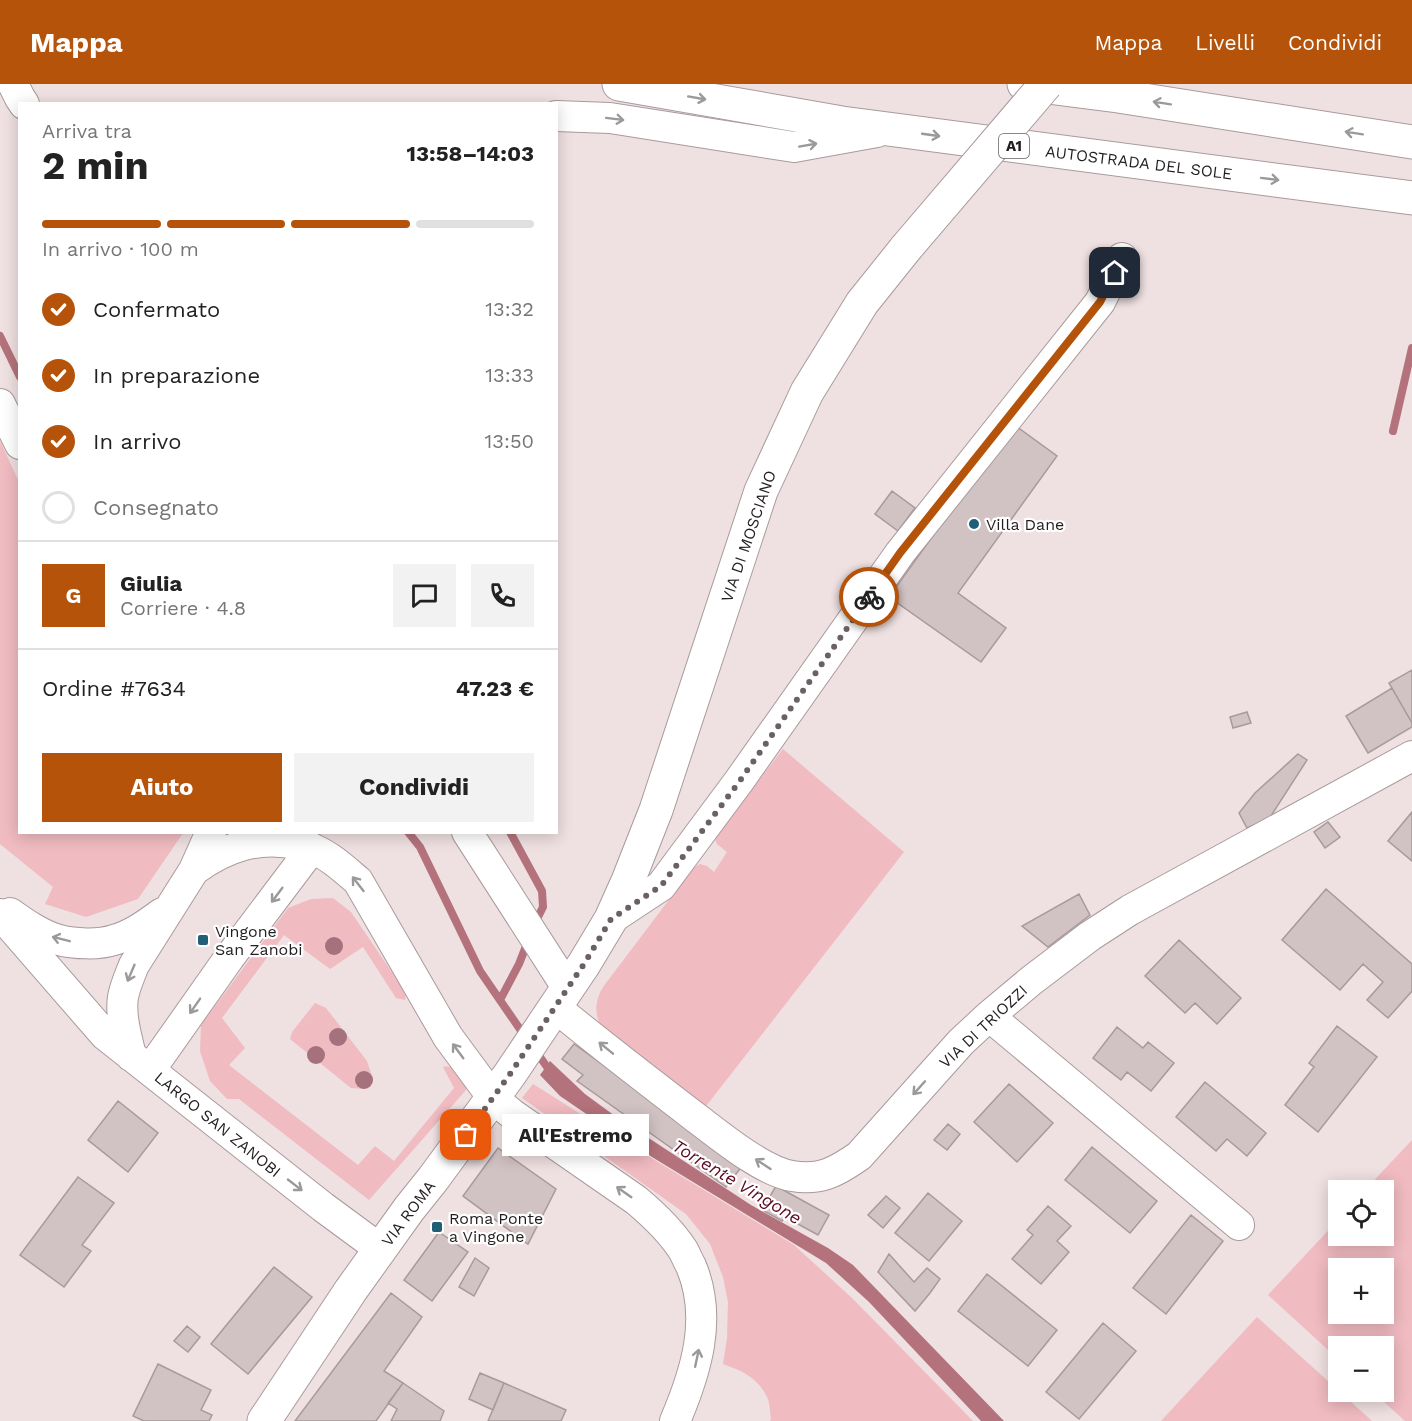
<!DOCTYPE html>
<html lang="it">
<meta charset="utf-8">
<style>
body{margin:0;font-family:"Work Sans",sans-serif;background:#f2f2f2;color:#222;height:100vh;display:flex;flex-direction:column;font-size:22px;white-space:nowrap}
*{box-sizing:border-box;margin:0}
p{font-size:20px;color:#767676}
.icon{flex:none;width:33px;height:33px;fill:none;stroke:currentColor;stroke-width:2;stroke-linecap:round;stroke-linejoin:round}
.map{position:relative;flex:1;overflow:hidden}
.sheet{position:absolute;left:18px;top:18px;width:540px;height:732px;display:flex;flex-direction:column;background:#fff;border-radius:0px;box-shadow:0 3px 15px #0003}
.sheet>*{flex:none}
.controls{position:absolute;left:1328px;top:1096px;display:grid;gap:12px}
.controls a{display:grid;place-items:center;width:66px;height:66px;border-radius:0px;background:#fff;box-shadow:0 3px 15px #0003;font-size:30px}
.pin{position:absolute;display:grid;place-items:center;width:51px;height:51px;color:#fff;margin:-26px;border-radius:12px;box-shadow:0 3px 9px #0006}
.courier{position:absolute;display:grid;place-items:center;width:60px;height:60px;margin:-30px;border:4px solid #b45309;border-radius:50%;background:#fff;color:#222;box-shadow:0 2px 8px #0007}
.bubble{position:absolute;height:42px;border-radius:0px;background:#fff;box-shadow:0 3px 15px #0003;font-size:20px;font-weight:700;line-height:42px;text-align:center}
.head em{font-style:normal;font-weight:700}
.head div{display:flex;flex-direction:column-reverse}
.head{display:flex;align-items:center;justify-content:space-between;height:102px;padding:0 24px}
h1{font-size:39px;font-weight:700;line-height:45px}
.bar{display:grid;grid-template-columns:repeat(4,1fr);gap:9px 6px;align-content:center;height:72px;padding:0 24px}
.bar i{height:8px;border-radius:4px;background:#e0e0e0}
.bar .on{background:#b45309}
.bar p{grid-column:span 4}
.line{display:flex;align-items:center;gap:15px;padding:0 24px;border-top:2px solid #e0e0e0}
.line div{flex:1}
.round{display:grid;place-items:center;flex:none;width:63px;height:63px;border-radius:0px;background:#f2f2f2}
ol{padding:0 24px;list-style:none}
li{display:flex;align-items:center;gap:18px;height:66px}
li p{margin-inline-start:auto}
li .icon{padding:6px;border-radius:50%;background:#b45309;color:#fff;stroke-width:4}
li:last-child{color:#767676}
li i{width:33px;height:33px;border:3px solid #e0e0e0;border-radius:50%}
.primary-button{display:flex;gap:12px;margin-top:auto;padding:12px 24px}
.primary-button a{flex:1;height:69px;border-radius:0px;background:#b45309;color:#fff;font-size:24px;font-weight:700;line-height:69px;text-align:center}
.primary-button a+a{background:#f2f2f2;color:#222}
header{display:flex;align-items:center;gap:36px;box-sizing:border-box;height:84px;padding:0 30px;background:#b45309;color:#fff}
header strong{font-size:28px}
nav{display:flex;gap:33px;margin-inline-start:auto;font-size:21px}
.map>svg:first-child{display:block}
.green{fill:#f0bbc1;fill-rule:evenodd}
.water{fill:#b4737c}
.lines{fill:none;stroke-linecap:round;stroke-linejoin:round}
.stream{stroke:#b4737c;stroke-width:8}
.building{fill:#d1c2c3;stroke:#a8999b;stroke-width:1.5}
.minor-casing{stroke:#a99a9c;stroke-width:32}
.major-casing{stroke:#a99a9c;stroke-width:35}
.highway-casing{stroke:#a99a9c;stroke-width:35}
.minor{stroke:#fff;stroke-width:30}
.major{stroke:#fff;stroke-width:33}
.highway{stroke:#fff;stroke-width:33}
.major-bridge-casing{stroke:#a99a9c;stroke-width:35;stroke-linecap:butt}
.major-bridge{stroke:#fff;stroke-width:33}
.tree{fill:#a4717c}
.oneway{stroke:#9c999a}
.done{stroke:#6a6162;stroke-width:6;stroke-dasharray:0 10.8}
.route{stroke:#b45309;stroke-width:8}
.poi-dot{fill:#215f76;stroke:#fff;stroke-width:2}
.labels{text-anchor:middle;stroke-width:4.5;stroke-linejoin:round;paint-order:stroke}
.shield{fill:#fff;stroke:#646162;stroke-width:1.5}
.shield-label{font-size:15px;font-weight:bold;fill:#221d1e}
.street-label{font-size:16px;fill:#221d1e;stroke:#fff}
.poi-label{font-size:16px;fill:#221d1e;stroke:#fff;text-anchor:start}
.water-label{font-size:18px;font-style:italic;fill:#5c0a23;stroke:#fff}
</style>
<header>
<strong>Mappa</strong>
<nav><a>Mappa</a><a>Livelli</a><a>Condividi</a></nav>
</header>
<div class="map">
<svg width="1412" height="1337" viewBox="0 0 1412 1337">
<rect width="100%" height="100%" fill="#efe0e1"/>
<path class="green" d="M0,357L20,400V748L183,749L138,815L86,833L45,820L53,803L0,760Z
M783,665L904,768L703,1026L605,952C596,934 592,922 603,903L693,784L700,780L707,782L714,788L727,768L717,760L715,755L716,751Z
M333,814L351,828L406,909L405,916L396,914L363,863L330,885L284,851L222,934L245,964L229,981L358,1081L375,1062L394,1077L454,1004L443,983C452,981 463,985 466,995C467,999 466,1003 466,1006L369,1116L239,1015H227L210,997L200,967L201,941L288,824L311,815Z
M315,919L326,924L367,977L373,995L364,1005L351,1004L290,955L292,948Z
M533,1000L630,1061L794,1161L852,1214L973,1337H770L771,1335C770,1328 770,1317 766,1311C757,1293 740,1286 723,1280L727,1254L728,1218L723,1193L710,1160L686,1130L522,1014Z
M1412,1056V1337H1405L1373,1308H1383V1263H1338V1275L1268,1211L1338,1136V1152H1383V1107H1364ZM1338,1185H1383V1230H1338Z
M1257,1233L1338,1306V1308H1340L1372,1337H1161Z"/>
<path class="water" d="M550,977L585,1010L615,1032L751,1121L828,1164L853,1181L1004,1337H981L869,1218L826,1179L652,1073L601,1040L560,1012L540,991Z"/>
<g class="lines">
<path class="stream" d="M0,252L20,293
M1393,347L1412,264
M408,748L420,763L480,887L526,954
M510,748L542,807L543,823L535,839
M500,916L519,880L528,857
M535,966L552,990"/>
</g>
<path class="building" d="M1013,340L1057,372L958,509L1006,544L981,578L889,513Z
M892,407L915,424L898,447L875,430Z
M1412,586V639L1389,599Z
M1392,604L1412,639V643L1368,669L1346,632Z
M1247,628L1251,639L1233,644L1230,633Z
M1298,670L1307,676L1269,735L1247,744L1239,729L1255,709Z
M1412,728V777L1388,757Z
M1328,738L1340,753L1325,764L1314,748Z
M1326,805L1412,880V907L1388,934L1367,916L1383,898L1363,880L1340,906L1282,856Z
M1079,810L1090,831L1048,863L1022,842Z
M1179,856L1241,914L1217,940L1195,919L1185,929L1145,892Z
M1337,942L1377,973L1318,1048L1285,1021L1314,983L1309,979Z
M1117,943L1143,964L1148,958L1174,979L1151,1007L1127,988L1121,996L1093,974Z
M574,960L743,1081L726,1103L577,997L583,991L562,975Z
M1205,998L1266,1049L1247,1072L1227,1055L1216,1067L1176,1033Z
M1009,1000L1053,1039L1017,1078L974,1038Z
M118,1017L158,1049L128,1088L88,1056Z
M948,1040L960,1050L947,1066L934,1056Z
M1092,1063L1157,1117L1130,1149L1065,1096Z
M498,1064L556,1105L528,1160L463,1112Z
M78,1093L114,1119L82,1161L91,1167L64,1203L20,1171Z
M776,1102L829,1131L818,1151L785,1133L782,1137L762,1126Z
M928,1109L962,1137L929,1177L895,1149Z
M886,1112L900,1124L883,1144L868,1131Z
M1048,1122L1071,1142L1057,1157L1069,1168L1041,1200L1012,1175L1033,1151L1027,1146Z
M1191,1131L1223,1157L1166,1230L1133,1204Z
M439,1148L468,1168L432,1217L404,1196Z
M889,1170L914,1198L927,1184L940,1195L930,1209L915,1227L878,1188Z
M475,1174L489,1184L474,1212L459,1203Z
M274,1183L312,1213L248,1290L211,1260Z
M987,1190L1057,1246L1028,1282L958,1227Z
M391,1209L422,1233L384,1287L403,1299L376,1337H295Z
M1103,1239L1136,1267L1079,1335L1046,1308Z
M187,1242L200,1253L188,1268L174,1257Z
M158,1280L211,1306L201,1326L212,1331L209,1337H144L133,1332Z
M480,1289L504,1299L493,1326L469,1315Z
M403,1299L444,1327L440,1337H391L397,1325L388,1319Z
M504,1299L566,1326L561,1337H488Z"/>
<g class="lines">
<defs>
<path id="minor" d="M13,0L20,14L24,20
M556,32L610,34L794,63L877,48
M0,320L20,360
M467,748L568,905
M194,786C226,763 260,751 299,761C303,762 308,763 313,765C330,772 344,785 358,797L448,953L493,1014L512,1030L636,1116C654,1131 670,1146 683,1166C686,1171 688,1177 691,1182C713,1234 696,1288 675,1337
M10,829C24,839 41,851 59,856C74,860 99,861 114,856C132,851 147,840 162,829
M0,830L105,951L323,1123L380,1165
M611,835L661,802L739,697L900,469L1100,218L1122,174
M555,923C601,961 648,997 695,1033C719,1051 762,1087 792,1092C820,1097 836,1088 859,1072L961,958L989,932L1032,896L1090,852L1130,826L1412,672
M989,932L1239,1141
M131,972C127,954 120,932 123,913C125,902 130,891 134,881L194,786L211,748
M150,986L229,874L312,764"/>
<path id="major" d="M264,1337L351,1206L409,1125L433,1095L510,990L584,880L611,835L628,797L656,726L761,407L807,308L862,219L906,164"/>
<path id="highway" d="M619,0L842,39L1412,114
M1024,0L1118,12L1412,58"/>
</defs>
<use href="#minor" class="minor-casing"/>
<use href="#major" class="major-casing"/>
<use href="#highway" class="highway-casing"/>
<use href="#minor" class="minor"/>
<use href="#major" class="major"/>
<use href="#highway" class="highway"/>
<defs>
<path id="major-bridge" d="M906,164L1046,0"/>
</defs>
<use href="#major-bridge" class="major-bridge-casing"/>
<use href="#major-bridge" class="major-bridge"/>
</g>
<g class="tree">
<circle cx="334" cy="862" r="9"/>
<circle cx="338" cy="953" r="9"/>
<circle cx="316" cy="971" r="9"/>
<circle cx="364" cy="996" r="9"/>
</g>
<defs><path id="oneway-shaft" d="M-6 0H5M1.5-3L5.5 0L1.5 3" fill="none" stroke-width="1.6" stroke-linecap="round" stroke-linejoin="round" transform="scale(1.5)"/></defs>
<g class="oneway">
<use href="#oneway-shaft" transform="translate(697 14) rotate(10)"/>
<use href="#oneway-shaft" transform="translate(1162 19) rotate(-171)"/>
<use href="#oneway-shaft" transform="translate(615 35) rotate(7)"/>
<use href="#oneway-shaft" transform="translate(1354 49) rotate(-171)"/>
<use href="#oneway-shaft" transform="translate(931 51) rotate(8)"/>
<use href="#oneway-shaft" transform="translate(808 61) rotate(-10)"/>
<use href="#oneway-shaft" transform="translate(1270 95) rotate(7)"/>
<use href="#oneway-shaft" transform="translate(358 800) rotate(-128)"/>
<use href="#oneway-shaft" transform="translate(277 811) rotate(127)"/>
<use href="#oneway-shaft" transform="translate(61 855) rotate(-166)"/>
<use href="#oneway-shaft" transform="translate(131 889) rotate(113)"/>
<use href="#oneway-shaft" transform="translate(195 922) rotate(125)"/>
<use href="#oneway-shaft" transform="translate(606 964) rotate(-141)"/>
<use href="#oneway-shaft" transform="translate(458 967) rotate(-126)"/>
<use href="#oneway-shaft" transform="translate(919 1004) rotate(132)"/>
<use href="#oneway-shaft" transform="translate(763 1080) rotate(-147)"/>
<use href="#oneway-shaft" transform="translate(295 1101) rotate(38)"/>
<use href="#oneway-shaft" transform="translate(624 1108) rotate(-145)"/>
<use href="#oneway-shaft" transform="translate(697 1274) rotate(-78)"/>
</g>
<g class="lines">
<path class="done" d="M466,1051L510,990L584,880L611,835L661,802L739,698L869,513"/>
<path class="route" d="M869,513L900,469L1100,218L1115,189"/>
</g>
<g class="poi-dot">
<circle cx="974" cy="440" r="6"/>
<rect x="197" y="850" width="12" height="12" rx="3"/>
<rect x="431" y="1137" width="12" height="12" rx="3"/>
</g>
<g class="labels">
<rect class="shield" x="999" y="50" width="30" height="24" rx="4.5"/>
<g class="shield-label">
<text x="1014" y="67">A1</text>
</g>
<g class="street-label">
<text transform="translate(1139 78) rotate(7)" y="6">AUTOSTRADA DEL SOLE</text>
<text transform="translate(748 452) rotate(-71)" y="6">VIA DI MOSCIANO</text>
<text transform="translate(983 942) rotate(-43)" y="6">VIA DI TRIOZZI</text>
<text transform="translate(218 1040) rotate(39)" y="6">LARGO SAN ZANOBI</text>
<text transform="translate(408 1129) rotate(-53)" y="6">VIA ROMA</text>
</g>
<g class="poi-label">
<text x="986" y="446">Villa Dane</text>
<text x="215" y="853">Vingone<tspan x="215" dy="18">San Zanobi</tspan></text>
<text x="449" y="1140">Roma Ponte<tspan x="449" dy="18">a Vingone</tspan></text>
</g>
<g class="water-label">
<text transform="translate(737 1098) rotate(31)" y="6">Torrente Vingone</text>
</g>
</g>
</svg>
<div class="controls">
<a><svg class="icon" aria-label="locate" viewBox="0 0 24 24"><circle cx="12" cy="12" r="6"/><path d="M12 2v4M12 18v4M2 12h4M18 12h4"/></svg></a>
<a>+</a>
<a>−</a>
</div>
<div class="pin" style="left:466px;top:1051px;background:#ea580c"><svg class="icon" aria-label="bag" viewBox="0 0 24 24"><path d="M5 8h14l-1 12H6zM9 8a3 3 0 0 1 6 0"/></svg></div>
<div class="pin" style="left:1115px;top:189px;background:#1f2937"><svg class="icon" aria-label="home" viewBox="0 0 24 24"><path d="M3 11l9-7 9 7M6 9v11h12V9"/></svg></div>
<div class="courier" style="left:869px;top:513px"><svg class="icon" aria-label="bike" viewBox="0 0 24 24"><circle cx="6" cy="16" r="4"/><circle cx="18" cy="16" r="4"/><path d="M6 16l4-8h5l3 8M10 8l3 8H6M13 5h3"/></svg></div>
<div class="bubble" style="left:502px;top:1030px;width:147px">All'Estremo</div>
<section class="sheet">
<div class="head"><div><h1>2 min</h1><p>Arriva tra</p></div><em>13:58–14:03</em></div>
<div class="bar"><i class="on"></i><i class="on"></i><i class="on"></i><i></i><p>In arrivo · 100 m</p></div>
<ol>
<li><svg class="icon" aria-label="check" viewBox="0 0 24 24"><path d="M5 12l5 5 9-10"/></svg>Confermato<p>13:32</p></li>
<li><svg class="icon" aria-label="check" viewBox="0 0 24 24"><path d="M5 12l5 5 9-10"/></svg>In preparazione<p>13:33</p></li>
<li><svg class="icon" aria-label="check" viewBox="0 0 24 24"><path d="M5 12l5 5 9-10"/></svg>In arrivo<p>13:50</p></li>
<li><i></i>Consegnato</li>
</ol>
<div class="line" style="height:108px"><b class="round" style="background:#b45309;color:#fff">G</b><div><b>Giulia</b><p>Corriere · 4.8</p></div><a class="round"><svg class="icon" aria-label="chat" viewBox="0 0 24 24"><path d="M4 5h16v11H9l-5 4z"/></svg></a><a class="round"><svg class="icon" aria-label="phone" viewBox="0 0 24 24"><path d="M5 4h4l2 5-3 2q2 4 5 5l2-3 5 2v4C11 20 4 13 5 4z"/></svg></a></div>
<div class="line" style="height:78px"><div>Ordine #7634</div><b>47.23 €</b></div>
<div class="primary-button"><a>Aiuto</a><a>Condividi</a></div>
</section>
</div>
